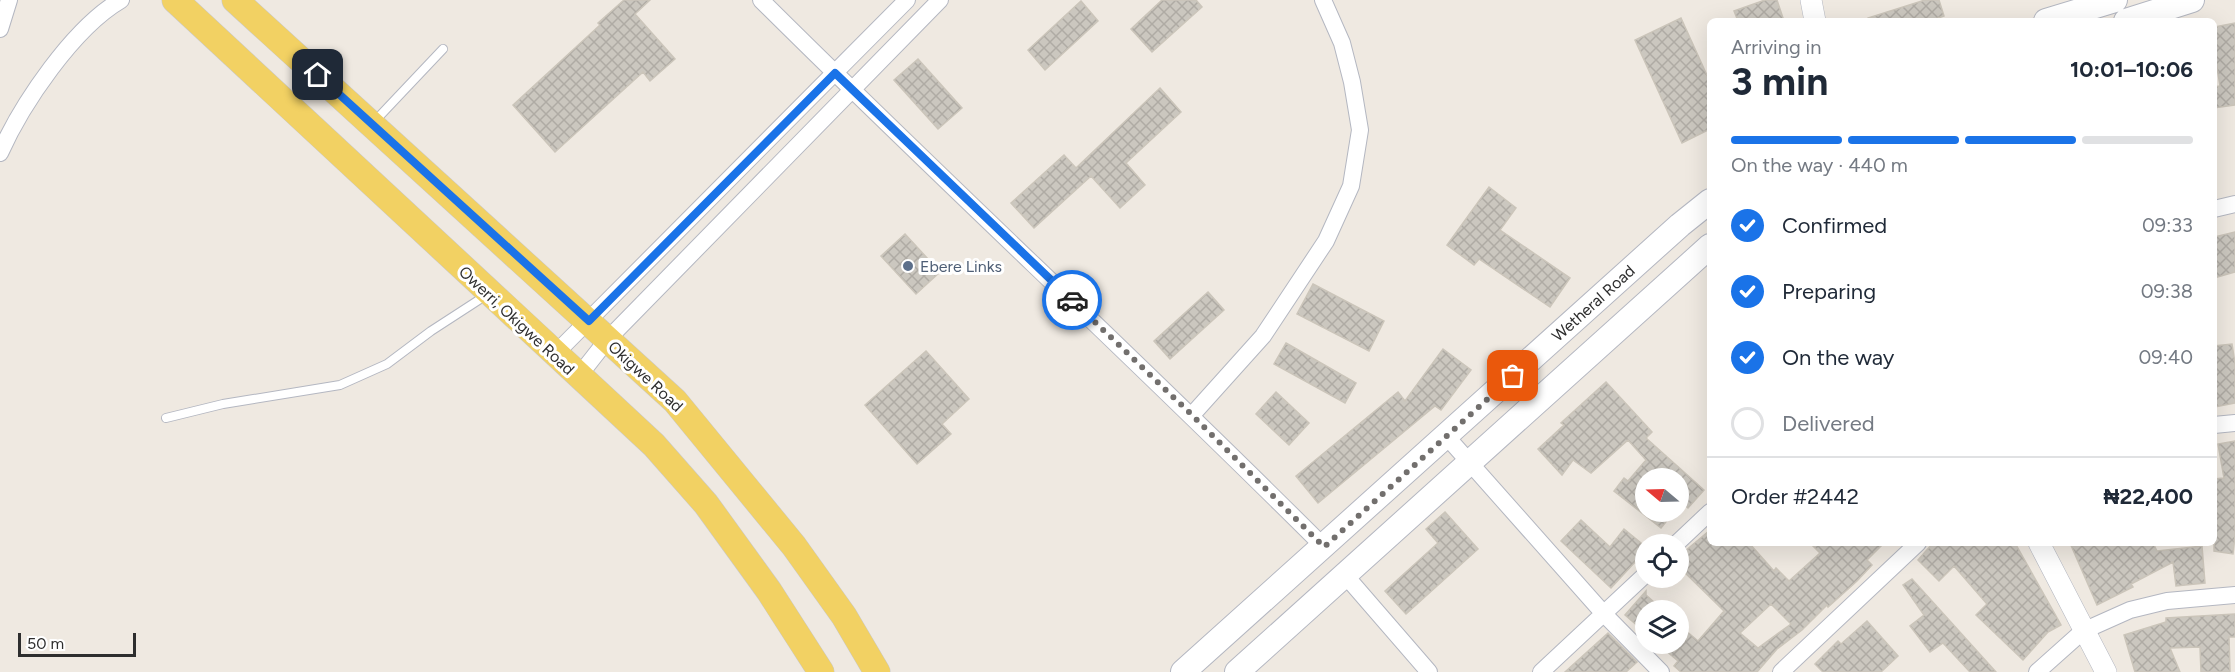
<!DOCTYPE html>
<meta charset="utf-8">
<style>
body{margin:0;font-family:Figtree,sans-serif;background:#f6f6f7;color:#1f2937;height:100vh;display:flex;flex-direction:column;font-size:22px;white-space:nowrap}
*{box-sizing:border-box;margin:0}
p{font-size:20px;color:#747a83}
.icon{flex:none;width:33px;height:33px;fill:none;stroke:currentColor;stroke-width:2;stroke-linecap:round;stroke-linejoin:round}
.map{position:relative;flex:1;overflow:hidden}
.drawer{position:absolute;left:1707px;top:18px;width:510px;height:528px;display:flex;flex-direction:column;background:#fff;border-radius:9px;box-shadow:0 6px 24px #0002}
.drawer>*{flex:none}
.needle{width:39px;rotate:289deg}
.tools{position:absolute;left:1635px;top:468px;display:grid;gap:12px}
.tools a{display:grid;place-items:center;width:54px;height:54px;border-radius:50%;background:#fff;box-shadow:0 6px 24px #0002;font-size:30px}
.scale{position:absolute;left:18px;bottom:15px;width:118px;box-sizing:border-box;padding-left:6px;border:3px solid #2e2e2e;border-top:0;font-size:16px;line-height:21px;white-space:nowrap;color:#2e2e2e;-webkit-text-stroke:4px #fff;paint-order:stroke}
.pin{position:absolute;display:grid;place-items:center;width:51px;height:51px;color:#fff;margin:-26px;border-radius:12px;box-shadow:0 3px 9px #0006}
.courier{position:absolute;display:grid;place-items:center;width:60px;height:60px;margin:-30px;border:4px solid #1a73e8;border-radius:50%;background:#fff;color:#222;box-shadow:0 2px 8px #0007}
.overview em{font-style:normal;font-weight:700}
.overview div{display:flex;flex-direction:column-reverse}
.overview{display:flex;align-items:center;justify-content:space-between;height:102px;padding:0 24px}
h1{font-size:39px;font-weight:700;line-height:45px}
.bar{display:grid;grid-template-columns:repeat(4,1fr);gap:9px 6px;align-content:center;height:72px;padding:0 24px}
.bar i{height:8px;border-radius:4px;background:#e0e1e3}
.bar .selected{background:#1a73e8}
.bar p{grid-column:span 4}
.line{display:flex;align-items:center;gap:15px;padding:0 24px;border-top:2px solid #e0e1e3}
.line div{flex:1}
ol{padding:0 24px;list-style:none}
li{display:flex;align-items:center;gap:18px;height:66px}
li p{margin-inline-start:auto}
li .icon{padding:6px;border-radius:50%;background:#1a73e8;color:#fff;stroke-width:4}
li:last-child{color:#747a83}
li i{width:33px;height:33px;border:3px solid #e0e1e3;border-radius:50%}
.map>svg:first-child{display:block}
.building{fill:url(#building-cross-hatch);stroke:#cbc5ba;stroke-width:1.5;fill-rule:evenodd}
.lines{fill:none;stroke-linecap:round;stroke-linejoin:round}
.service-casing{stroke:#b4b7c1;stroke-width:10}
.minor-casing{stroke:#b4b7c1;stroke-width:18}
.tertiary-casing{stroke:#b4b7c1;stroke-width:22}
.secondary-casing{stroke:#b4b7c1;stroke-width:26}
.primary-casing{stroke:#c9c9c9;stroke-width:27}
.service{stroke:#fff;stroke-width:8}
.minor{stroke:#fff;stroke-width:16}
.tertiary{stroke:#fff;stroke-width:21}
.secondary{stroke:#fff;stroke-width:24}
.primary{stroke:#f2d163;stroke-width:26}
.done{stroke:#726f6d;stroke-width:6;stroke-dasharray:0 10.8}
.route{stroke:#1a73e8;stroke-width:8}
.service-dot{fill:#5c6f8a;stroke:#fff;stroke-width:2}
.labels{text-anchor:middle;stroke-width:6;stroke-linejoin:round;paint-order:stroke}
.service-label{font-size:16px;fill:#4e5e75;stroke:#fff;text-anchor:start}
.street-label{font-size:16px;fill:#2e2e2e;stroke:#fff}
</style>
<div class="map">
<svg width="2235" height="672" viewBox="0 0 2235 672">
<defs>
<pattern id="building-cross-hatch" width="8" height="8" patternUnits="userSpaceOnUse" patternTransform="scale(1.5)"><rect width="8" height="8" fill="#cbc7bf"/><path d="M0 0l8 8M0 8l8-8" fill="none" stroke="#afaba4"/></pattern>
</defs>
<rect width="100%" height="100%" fill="#efe9e1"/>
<path class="building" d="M624,0H650L635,14L675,59L650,81L643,72L555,152L513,105L600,25L598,23Z
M1162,0H1196L1202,7L1152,52L1131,29Z
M1765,0H1777L1784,21H1738L1734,11Z
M1925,0H1939L1944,16L1929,21H1868V18Z
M1081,1L1098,21L1045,70L1028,50Z
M1681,18L1710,82V129L1682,143L1635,40Z
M2235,23V105L2214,108V87L2220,86L2214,49V27Z
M918,59L962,108L938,129L894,80Z
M1160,88L1181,112L1126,163L1145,185L1120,208L1091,176L1034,228L1011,203L1064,155L1076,168Z
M1489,187L1516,208L1500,230L1570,278L1550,307L1479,259L1474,265L1447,245Z
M2235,232V272L2214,278V237Z
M905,234L940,272L916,294L881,256Z
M1313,284L1384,321L1369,351L1297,314Z
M1208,292L1224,310L1170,359L1154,341Z
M1286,343L1356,383L1345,403L1274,364Z
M2232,344L2235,363V403L2214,407V346Z
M1443,349L1471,370L1441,410L1435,406L1318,503L1296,476L1398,392L1405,401Z
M926,351L969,399L942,424L951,434L917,464L865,405Z
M1606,382L1652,432L1646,438L1704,490L1688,508L1678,499V478H1646V512H1674L1661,528L1614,491L1624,478L1628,481L1646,460L1628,440L1591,473L1573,460L1562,475L1538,449L1564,425L1561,423Z
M1276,392L1309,423L1289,445L1256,414Z
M2235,441V536L2233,554L2214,551V479L2224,478L2218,444Z
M1445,512L1478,549L1406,614L1385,591L1438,543L1426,529Z
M1581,520L1610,547L1624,529L1646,547V553L1637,564L1635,562L1611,588L1561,541Z
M1710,530V543H1749L1774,571L1776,568L1789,581L1820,553L1810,543H1884L1867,560L1872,565L1857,581L1828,607L1827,605L1802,630L1777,649L1757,672H1681L1674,666L1678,661L1658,644H1678V624L1698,641L1724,611L1678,566V557ZM1771,604L1791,624L1758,648L1740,633Z
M1933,543H2015L2061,625L2048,632L2023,660L1976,615L1987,604L1954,566L1939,581L1918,560Z
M2070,543H2153L2157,551L2202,546L2205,583L2176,586L2173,562L2131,584L2133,587L2097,605Z
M1912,579L1996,672H1970L1943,643L1930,652L1910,626L1924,615L1903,585Z
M1646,591V595L1663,610H1646V633L1625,615Z
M2235,614V637H2229L2230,672H2201L2200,647L2170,648L2180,672H2135L2124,635L2166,622V618Z
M1867,621L1898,656L1881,672H1823L1815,664L1838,641L1841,644Z
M1608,633L1637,662L1626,672H1565Z"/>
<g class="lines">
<defs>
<path id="service" d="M373,123L443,49
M166,418L223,404L340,385L387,364L431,331L488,294"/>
<path id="minor" d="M761,0C947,185 1139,362 1324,547
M0,29L9,0
M0,153C22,104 73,28 121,0
M2214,209L2235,204
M554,355L907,0
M578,377L607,340L940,0
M1192,415L1263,336L1326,241L1351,186L1360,130L1352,82L1342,43L1323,0
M2214,425L2235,423
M1447,437L1604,614L1661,672
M1676,544L1710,512
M1345,575L1429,672
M1541,672L1646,574
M1781,672L1918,543
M2037,672L2083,631L2130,610L2167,601L2235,595"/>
<path id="tertiary" d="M1811,0L1815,21
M2039,543L2106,672"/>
<path id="secondary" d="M2046,21L2115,0
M2126,21L2192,0
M1183,672L1680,225L1710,201
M1237,672L1710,246"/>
<path id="primary" d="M175,0L654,445L706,504L769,591L821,672
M235,0L675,401L794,546L844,616L877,672"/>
</defs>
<use href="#service" class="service-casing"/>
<use href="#minor" class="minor-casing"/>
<use href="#tertiary" class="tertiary-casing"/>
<use href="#secondary" class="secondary-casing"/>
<use href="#primary" class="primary-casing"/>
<use href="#service" class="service"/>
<use href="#minor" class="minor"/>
<use href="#tertiary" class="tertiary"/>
<use href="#secondary" class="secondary"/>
<use href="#primary" class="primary"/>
</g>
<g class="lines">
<path class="done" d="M1072,300L1192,415L1324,547L1513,376"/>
<path class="route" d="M318,75L589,321L835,73L1072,300"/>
</g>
<circle class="service-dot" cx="908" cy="266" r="6"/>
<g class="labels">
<g class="service-label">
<text x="920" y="272">Ebere Links</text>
</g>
<g class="street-label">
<text transform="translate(1593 303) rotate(-42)" y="6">Wetheral Road</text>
<text transform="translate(517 320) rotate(43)" y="6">Owerri, Okigwe Road</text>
<text transform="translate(646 376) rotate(43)" y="6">Okigwe Road</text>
</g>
</g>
</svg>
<div class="tools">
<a><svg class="needle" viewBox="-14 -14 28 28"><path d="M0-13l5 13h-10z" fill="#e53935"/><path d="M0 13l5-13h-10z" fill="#747a83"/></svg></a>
<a><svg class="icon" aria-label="locate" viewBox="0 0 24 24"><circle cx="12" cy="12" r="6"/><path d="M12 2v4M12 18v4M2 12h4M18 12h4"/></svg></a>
<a><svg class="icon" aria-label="layers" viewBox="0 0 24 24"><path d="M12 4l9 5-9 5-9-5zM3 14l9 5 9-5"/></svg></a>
</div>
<div class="scale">50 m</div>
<div class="pin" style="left:1513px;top:376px;background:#ea580c"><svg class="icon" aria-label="bag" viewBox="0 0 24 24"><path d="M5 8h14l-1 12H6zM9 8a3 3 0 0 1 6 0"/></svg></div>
<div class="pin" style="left:318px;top:75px;background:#1f2937"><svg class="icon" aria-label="home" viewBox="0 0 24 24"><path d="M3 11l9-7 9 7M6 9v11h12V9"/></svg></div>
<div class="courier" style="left:1072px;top:300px"><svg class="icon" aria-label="car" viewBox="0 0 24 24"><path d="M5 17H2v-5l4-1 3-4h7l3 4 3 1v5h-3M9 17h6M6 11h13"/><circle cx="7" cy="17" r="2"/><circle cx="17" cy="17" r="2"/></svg></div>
<section class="drawer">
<div class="overview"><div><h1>3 min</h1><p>Arriving in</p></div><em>10:01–10:06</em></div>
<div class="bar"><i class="selected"></i><i class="selected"></i><i class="selected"></i><i></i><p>On the way · 440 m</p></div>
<ol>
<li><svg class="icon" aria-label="check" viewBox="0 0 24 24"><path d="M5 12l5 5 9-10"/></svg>Confirmed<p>09:33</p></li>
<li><svg class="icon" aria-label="check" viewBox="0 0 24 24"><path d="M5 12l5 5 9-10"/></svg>Preparing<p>09:38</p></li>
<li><svg class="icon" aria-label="check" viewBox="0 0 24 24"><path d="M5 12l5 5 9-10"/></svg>On the way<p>09:40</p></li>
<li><i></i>Delivered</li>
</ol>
<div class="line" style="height:78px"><div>Order #2442</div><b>₦22,400</b></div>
</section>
</div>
